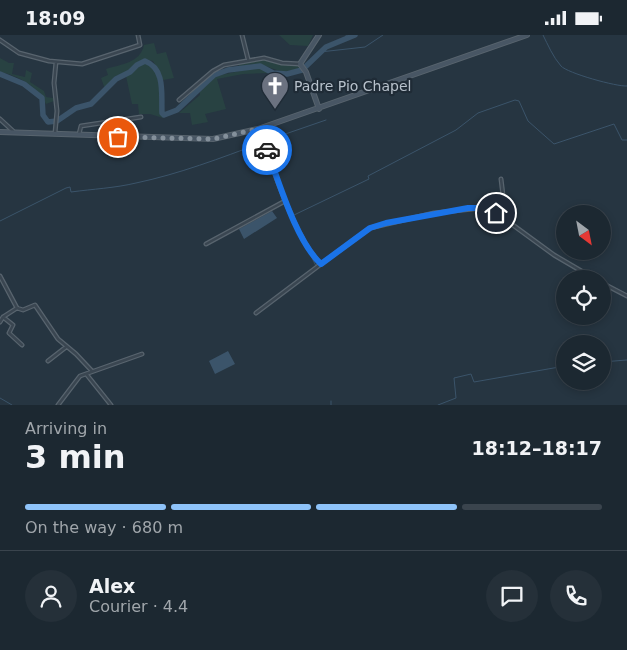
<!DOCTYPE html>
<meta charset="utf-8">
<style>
body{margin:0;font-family:"DejaVu Sans",sans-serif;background:#253039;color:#f1f3f6;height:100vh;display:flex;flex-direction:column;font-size:19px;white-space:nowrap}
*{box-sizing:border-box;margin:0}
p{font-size:16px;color:#a0a6ab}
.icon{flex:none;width:28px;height:28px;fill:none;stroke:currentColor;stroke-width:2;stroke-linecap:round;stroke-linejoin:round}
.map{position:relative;height:370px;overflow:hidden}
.details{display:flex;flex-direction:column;background:#1c2831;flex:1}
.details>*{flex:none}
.needle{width:32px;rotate:148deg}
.fabs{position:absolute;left:556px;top:170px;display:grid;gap:10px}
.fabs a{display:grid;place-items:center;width:55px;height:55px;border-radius:50%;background:#1c2831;box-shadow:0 2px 8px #0003,0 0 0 1px #3a444d;font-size:25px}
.pin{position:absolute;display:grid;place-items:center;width:42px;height:42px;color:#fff;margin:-21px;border:2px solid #fff;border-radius:50%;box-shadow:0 1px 5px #0007}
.courier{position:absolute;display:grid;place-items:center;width:50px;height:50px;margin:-25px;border:4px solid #1a73e8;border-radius:50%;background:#fff;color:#222;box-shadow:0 1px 6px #0007}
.headline em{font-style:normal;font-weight:700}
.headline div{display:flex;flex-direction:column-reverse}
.headline{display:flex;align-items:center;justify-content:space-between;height:85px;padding:0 25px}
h1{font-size:32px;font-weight:700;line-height:38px}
.bar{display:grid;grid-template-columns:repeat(4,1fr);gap:8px 5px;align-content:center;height:60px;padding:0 25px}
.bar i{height:6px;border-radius:4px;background:#3a444d}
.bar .on{background:#8ec3f9}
.bar p{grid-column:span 4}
.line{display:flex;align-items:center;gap:12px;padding:0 25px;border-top:1px solid #3a444d}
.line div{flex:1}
.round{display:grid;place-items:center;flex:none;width:52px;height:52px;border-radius:26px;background:#253039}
.status{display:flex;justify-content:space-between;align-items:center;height:35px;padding:0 25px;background:#1c2831;direction:ltr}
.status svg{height:14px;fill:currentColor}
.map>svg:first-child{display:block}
.green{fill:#284242}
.water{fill:#3b546a}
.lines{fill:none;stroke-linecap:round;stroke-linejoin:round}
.stream{stroke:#3b546a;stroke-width:1}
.river{stroke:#3b546a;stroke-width:5.5}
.street-casing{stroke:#58646e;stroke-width:5}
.secondary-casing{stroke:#58646e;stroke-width:6}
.street{stroke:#3a4651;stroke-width:2.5}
.secondary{stroke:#485664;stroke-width:4}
.done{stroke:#84909b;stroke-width:5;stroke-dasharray:0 9}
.route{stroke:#1a73e8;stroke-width:6}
.labels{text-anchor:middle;stroke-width:4.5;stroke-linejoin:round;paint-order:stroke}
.poi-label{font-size:14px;fill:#b7c1cb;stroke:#1f2b36;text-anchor:start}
</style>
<div class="status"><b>18:09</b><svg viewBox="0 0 49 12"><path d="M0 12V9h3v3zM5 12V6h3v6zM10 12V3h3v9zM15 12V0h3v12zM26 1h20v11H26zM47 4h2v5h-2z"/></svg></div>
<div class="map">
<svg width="627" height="370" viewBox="0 0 627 370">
<rect width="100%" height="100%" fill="#263541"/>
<path class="green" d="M279,0H313L308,11L290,10Z
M154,8L157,19L166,17L174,43L163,45L153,26L145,24L136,28L130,35L114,42L105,54L101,43L108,40L106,34C122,29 140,28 144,10Z
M0,23L9,28H14L12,39L25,42L26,35L32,38L30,47L44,56L46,62L53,63L54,66L46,69C39,52 17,40 0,37Z
M264,23L282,29H298L300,33C278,40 280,34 260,30C254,28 245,31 239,32L238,26Z
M145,28C166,36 156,66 163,83L150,79H139L138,69H132L126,41Z
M259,32L269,38L243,39L217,44L226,74L205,79L208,87L192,90L190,78H179L200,60V57L216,41Z"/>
<path class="water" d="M272,176L277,183L244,204L239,194Z
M228,316L235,329L215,339L209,326Z"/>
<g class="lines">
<path class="stream" d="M346,0L347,3
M543,0C548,10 553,22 561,31C567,38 617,52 627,51
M320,17L365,12L383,0
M264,106L278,144
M265,106L326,85
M285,161L294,180L369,144L368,141L456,95L478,78L515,65L519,66L528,86L554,109L614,89L622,105H627
M0,186L66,153L70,152L71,157C93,154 115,153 136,148C179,139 221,123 261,108
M304,207L316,231
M602,327L627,325
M0,363L12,370
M331,370V366
M438,370L456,363L454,343L471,339L474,347L565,331"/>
<path class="river" d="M0,39L24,49L42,63L43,80L48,87L57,86L76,73L91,69L116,44L130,37L137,30L145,26C166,34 161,60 162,78L164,80L177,75L214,40L228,35L260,31L273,38L287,39L302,35L326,12L355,0"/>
<defs>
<path id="street" d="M242,0L248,24
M0,5L19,18L49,26L82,29L140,10L138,0
M179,65L213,36L224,30L264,23L282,28L300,29
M0,84L13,96
M258,94C272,129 295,205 321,229L370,193L434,178L482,173L506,185L554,220L595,244
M55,98L57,76L54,48L56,27
M79,99L81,91L141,82
M501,144L506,185
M206,209L285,166
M0,241L17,273L23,275L35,270L58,304L76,319L92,336
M602,248L627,261
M256,278L321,229
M3,282L13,290L9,298L22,310
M0,287L3,282L17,273
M48,326L66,312
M87,340L111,370
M58,370L80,341L142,319"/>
<path id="secondary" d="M319,0L300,29L306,37L319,74
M0,97L213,104L258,94L527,0"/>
</defs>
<use href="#street" class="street-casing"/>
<use href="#secondary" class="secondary-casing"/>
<use href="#street" class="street"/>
<use href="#secondary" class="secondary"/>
</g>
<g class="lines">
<path class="done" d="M118,102L213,104L258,94L267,115"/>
<path class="route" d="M267,115C279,147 296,206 321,229L370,193L386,188L468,173H482L496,178"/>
</g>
<defs>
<symbol id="church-pin" viewBox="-11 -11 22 30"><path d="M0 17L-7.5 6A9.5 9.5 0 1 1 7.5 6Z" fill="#6b7280" stroke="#1f2b36"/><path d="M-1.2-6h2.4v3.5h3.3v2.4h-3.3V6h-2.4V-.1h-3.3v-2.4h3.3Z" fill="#fff"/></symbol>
</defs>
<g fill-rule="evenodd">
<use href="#church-pin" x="259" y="35" width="32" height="43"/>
</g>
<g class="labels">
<g class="poi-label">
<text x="294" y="56">Padre Pio Chapel</text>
</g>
</g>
</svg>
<div class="fabs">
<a><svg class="needle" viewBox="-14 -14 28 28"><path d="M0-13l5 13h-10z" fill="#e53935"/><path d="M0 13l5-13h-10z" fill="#a0a6ab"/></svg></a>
<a><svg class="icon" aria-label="locate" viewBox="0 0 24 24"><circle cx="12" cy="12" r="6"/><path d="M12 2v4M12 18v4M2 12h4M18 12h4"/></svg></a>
<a><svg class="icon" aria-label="layers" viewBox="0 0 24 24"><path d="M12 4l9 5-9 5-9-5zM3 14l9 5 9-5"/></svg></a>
</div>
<div class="pin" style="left:118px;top:102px;background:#ea580c"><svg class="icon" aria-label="bag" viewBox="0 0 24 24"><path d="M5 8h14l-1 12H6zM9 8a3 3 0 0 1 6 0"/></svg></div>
<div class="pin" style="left:496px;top:178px;background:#1f2937"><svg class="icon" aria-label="home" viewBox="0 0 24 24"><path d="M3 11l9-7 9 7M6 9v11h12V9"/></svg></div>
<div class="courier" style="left:267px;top:115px"><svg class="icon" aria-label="car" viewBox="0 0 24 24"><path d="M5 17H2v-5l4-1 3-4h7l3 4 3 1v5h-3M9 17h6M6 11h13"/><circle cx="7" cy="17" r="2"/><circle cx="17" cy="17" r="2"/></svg></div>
</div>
<section class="details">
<div class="headline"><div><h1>3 min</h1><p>Arriving in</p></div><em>18:12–18:17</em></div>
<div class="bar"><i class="on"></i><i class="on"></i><i class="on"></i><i></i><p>On the way · 680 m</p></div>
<div class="line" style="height:90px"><a class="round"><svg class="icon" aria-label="person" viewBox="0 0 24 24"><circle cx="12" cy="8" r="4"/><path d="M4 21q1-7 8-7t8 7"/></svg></a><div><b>Alex</b><p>Courier · 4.4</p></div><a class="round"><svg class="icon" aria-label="chat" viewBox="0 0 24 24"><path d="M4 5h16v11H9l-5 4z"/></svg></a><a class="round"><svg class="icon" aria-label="phone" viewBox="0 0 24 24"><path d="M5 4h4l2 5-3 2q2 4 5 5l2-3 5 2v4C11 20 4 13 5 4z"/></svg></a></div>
</section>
